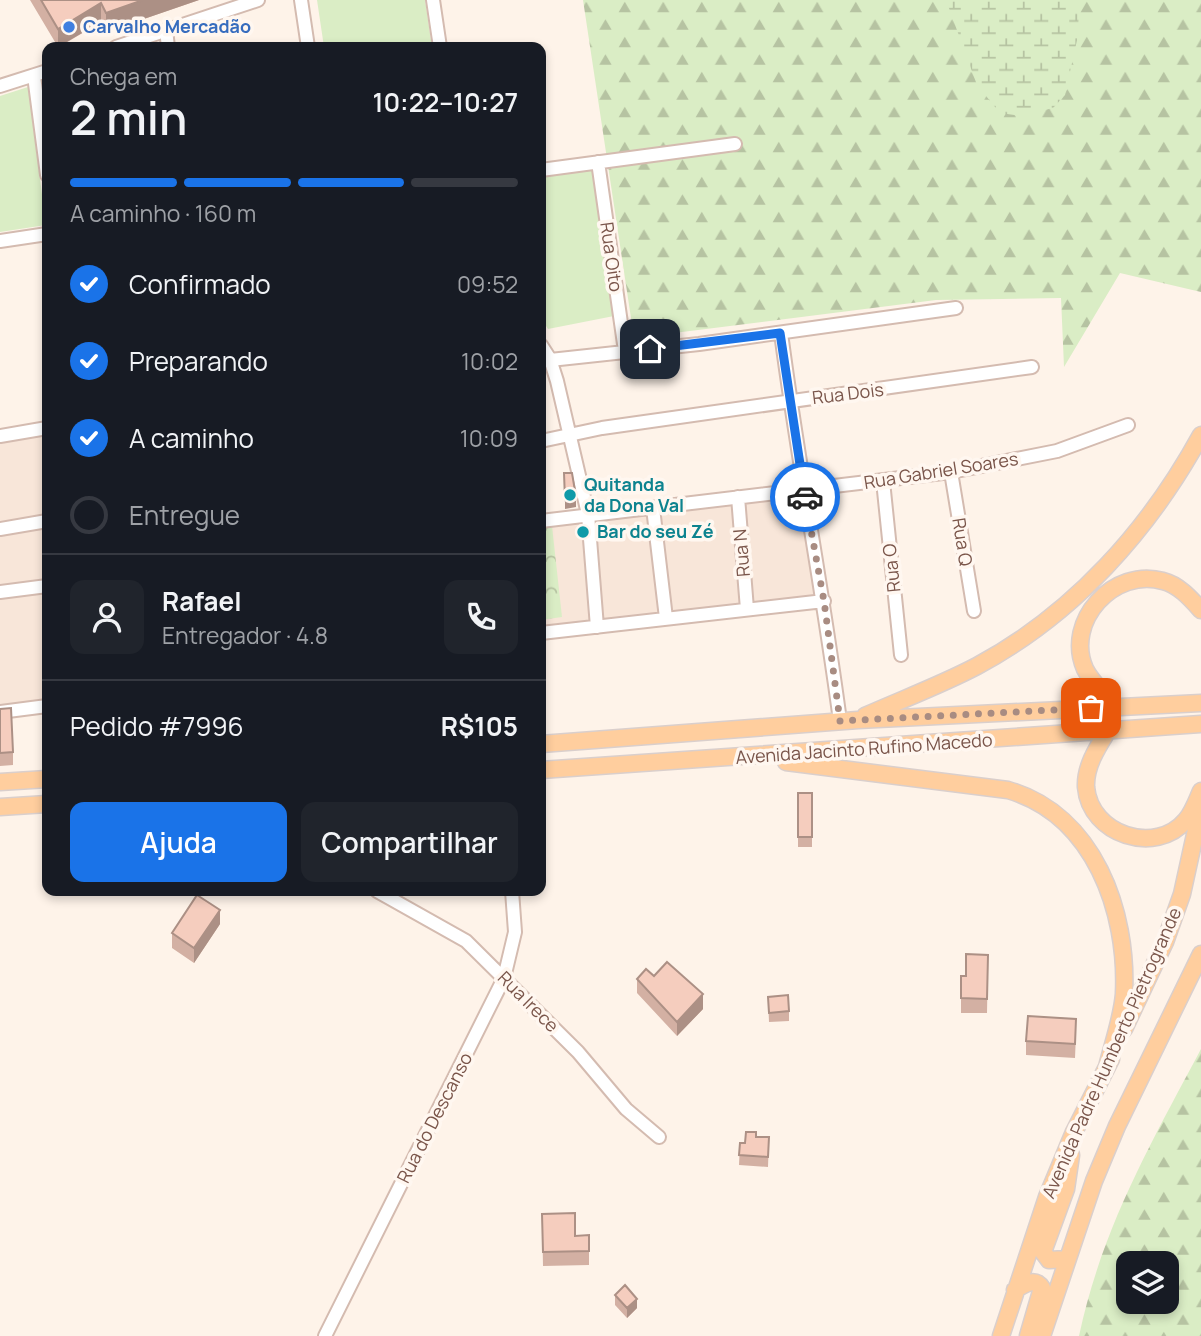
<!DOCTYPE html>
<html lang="pt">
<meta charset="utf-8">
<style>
body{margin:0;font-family:Manrope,sans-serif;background:#20242c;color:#f1f3f6;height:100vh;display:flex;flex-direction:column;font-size:26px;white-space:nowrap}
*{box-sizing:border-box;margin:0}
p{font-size:23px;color:#9ea1a6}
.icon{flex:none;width:38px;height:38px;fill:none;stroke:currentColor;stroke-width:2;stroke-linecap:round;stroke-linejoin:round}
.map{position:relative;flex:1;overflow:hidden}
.sheet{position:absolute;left:42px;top:42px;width:504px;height:854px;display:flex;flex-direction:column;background:#171b24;border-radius:14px;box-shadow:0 4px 10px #0003}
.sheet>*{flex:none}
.controls{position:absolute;left:1116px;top:1251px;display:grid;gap:14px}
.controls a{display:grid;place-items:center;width:63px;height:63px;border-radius:14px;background:#171b24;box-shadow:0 4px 10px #0003;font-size:35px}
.pin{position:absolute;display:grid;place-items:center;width:60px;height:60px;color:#fff;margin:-30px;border-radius:14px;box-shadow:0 4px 10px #0006}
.courier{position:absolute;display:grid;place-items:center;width:70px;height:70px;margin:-35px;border:5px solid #1a73e8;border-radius:50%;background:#fff;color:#222;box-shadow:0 2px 9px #0007}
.headline em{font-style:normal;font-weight:600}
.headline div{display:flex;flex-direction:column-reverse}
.headline{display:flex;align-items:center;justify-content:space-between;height:119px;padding:0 28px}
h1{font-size:46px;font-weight:600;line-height:52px}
.bar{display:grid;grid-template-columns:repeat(4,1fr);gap:10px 7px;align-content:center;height:84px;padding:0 28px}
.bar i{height:9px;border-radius:5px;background:#363941}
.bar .on{background:#1a73e8}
.bar p{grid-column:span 4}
.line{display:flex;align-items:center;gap:18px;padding:0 28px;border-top:2px solid #363941}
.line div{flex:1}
.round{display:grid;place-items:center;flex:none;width:74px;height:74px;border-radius:14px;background:#20242c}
ol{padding:0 28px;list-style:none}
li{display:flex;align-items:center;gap:21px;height:77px}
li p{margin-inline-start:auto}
li .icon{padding:7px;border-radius:50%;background:#1a73e8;color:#fff;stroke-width:4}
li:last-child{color:#9ea1a6}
li i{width:38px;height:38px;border:4px solid #363941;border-radius:50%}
.action{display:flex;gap:14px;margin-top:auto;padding:14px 28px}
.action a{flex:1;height:80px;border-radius:14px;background:#1a73e8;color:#fff;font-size:28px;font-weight:600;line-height:80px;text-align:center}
.action a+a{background:#20242c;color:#f1f3f6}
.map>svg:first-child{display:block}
.residential{fill:#f8e6d9}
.green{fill:#daedc5}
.forest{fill:url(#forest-firs);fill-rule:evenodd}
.wetland{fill:url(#wetland-marsh)}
.park{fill:url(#park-crowns)}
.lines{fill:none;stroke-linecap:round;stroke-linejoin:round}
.minor-casing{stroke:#d4bbb0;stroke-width:16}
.major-casing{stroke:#dacfcc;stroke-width:19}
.minor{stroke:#fff;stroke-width:12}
.major{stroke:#ffce9e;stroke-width:16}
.wall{fill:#d3b0a3}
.shaded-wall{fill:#ac9085}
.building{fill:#f5cdbe;stroke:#ac9085;stroke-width:2}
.done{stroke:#a88c82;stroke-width:7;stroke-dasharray:0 12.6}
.route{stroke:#1a73e8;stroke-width:9}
.shop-dot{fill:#3f7fe0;stroke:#fff7f0;stroke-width:2.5}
.culture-dot{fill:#0f9aa8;stroke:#fff7f0;stroke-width:2.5}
.labels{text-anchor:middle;stroke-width:7;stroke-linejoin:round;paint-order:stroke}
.shop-label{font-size:18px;font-weight:bold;fill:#366cbe;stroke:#fff7f0;text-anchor:start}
.street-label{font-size:18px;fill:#7a554a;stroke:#fff7f0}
.culture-label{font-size:18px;font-weight:bold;fill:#0d838f;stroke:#fff7f0;text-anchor:start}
</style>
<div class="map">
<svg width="1201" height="1336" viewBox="0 0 1201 1336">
<defs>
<pattern id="forest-firs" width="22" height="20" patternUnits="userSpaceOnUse" patternTransform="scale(1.75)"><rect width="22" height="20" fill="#daedc5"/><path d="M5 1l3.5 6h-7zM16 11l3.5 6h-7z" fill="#b6c3a2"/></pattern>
<pattern id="wetland-marsh" width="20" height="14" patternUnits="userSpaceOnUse" patternTransform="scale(1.75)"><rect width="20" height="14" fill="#daedc5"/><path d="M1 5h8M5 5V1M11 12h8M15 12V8" fill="none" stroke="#b6c3a2"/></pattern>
<pattern id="park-crowns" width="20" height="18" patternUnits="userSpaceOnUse" patternTransform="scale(1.75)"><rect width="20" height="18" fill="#daedc5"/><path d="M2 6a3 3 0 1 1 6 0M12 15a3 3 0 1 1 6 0" fill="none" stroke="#b6c3a2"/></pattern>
</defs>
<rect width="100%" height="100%" fill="#fef3e9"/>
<path class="residential" d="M47,431V706L0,713V437Z
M804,493L820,603L541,638V525Z"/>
<path class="green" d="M317,0H425L432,47H324Z
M28,87L46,225L0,232V96Z
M593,170L614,316L548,329L541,318V177Z"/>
<path class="forest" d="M583,0H1201V292L1120,273L1064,367L1061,298L936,300L634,338Z
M1201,1049V1336H1079C1102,1228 1150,1145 1201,1049ZM1129,1264H1167V1302H1129Z"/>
<path class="wetland" d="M946,0H1080L1077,40L1065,95L1053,108L1021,116L1000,113L977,85Z"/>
<path class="park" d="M552,526L562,617L541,620V527Z"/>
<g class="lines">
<defs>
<path id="minor" d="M301,0L308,47
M433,0L440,47
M166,30L168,47
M116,47L258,0
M34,76L47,175
M0,86L47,71
M598,162L625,351
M541,170L735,144
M0,241L47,234
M781,333C798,463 823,591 840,721
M541,345L550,359L557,381L588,514L597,627
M541,361L699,344L956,308
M0,436L47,428
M541,441L602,428L1032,367
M951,472L974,611
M883,481L901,655
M738,497L747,609
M653,508L666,618
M541,521L951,472L1057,451L1128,425
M0,529L47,521
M0,592L47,586
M541,633L824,601
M0,712L47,706
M377,891L466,941L578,1052L626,1109L659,1137
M325,1336L504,978L515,932L512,891"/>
<path id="major" d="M1115,707C1105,694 1092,683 1085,669C1064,621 1114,567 1163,581C1179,585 1191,599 1201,610
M865,716C903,699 941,685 977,666C1074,614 1149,530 1201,435
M1107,732C1097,748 1085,767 1086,787C1090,835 1156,856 1186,820C1193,812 1197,800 1201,791
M541,744L858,720L1201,703
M786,762L1008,790C1094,815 1128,911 1124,994C1122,1018 1113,1043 1107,1067
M541,770L1201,724
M0,782L47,779
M0,807L47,804
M1124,1029L1165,942L1182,894L1201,807
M1067,1259L1049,1260L1043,1252L1066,1189L1071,1155
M1015,1290C1024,1284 1035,1277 1042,1288L1028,1336
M1001,1336L1047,1197L1074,1132L1111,1059
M1042,1336L1094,1181L1117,1126L1201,954"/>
</defs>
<use href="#minor" class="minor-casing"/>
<use href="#major" class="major-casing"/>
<use href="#minor" class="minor"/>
<use href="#major" class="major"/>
</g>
<path class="wall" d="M30,0H199L106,32L101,22L59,47H58Z
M0,709L13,752V765L0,766Z
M798,793H812V847H798Z
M220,924L194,963L172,948V933Z
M988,955L987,1013H961V976H966Z
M654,976L703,1009L677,1036L637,993V979Z
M768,997L789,1011V1021L769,1022Z
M1076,1034L1075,1058L1026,1055V1041Z
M756,1137H769L768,1167L739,1165L740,1143H745Z
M542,1214L575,1236L589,1235V1265L543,1266Z
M615,1295L637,1308L627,1318L615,1305Z"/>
<path class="shaded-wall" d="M143,0H199L106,32V13Z
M101,3V22L58,47V29Z
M576,497V507L565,509V500Z
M220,910V924L194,963V948Z
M703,994V1009L677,1036V1022Z
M637,1299V1308L627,1318V1308Z"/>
<path class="building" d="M41,0H143L106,13L101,3L58,29Z
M564,473H572L576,497L565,500Z
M11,708L13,752L0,753V709Z
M798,793H812V837H798Z
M197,895L220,910L194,948L172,933Z
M966,954L988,955L987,999L961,998V976H966Z
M667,962L703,994L677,1022L637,979L646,969L654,976Z
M788,995L789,1011L769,1013L768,997Z
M1028,1016L1076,1019L1075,1044L1026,1041Z
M746,1132H756V1137H769L768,1157L739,1155L740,1143H745Z
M575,1213V1236L589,1235V1251L543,1252L542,1214Z
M625,1285L637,1299L627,1308L615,1295Z"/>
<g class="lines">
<path class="done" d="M805,497L824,601L840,721L1091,708"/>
<path class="route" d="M650,349L780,333L805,497"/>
</g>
<circle class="shop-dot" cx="69" cy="27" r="7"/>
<g class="culture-dot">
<circle cx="570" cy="495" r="7"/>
<circle cx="583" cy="532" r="7"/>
</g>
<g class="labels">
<g class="shop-label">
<text x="83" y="33">Carvalho Mercadão</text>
</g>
<g class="street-label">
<text transform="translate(611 257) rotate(82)" y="6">Rua Oito</text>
<text transform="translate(848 394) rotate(-7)" y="6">Rua Dois</text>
<text transform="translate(941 471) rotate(-9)" y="6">Rua Gabriel Soares</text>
<text transform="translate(962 542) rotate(81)" y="6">Rua Q</text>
<text transform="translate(742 553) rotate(-95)" y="6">Rua N</text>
<text transform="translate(892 568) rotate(-96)" y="6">Rua O</text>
<text transform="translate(864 749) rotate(-4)" y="6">Avenida Jacinto Rufino Macedo</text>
<text transform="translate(528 1002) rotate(45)" y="6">Rua Irece</text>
<text transform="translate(1112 1053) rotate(-66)" y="6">Avenida Padre Humberto Pietrogrande</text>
<text transform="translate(435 1118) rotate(-63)" y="6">Rua do Descanso</text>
</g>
<g class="culture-label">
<text x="584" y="491">Quitanda<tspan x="584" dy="21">da Dona Val</tspan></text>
<text x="597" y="538">Bar do seu Zé</text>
</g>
</g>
</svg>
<div class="controls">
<a><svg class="icon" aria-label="layers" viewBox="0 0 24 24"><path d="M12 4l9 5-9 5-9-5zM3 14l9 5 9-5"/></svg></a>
</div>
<div class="pin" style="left:1091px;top:708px;background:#ea580c"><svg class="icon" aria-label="bag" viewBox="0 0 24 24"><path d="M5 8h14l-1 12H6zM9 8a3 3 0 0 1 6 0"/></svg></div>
<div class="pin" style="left:650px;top:349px;background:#1f2937"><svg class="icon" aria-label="home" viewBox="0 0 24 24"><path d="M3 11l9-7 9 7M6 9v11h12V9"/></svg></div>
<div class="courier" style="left:805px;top:497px"><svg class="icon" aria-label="car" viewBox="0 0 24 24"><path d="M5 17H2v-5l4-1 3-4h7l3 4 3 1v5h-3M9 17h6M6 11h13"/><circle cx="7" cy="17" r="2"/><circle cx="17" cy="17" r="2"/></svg></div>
<section class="sheet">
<div class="headline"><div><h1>2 min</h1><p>Chega em</p></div><em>10:22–10:27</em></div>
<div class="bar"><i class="on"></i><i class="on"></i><i class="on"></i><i></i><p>A caminho · 160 m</p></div>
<ol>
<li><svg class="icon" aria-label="check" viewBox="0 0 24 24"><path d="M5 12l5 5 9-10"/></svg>Confirmado<p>09:52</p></li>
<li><svg class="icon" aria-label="check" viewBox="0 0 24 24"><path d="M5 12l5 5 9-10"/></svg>Preparando<p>10:02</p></li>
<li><svg class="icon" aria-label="check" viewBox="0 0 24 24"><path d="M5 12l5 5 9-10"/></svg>A caminho<p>10:09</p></li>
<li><i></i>Entregue</li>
</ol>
<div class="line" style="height:126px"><a class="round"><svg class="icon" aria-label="person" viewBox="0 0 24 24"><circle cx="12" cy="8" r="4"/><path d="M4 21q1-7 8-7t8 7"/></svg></a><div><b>Rafael</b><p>Entregador · 4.8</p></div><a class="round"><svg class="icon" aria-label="phone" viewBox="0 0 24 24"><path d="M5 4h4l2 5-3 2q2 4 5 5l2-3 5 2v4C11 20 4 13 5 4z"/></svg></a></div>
<div class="line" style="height:91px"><div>Pedido #7996</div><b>R$105</b></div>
<div class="action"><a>Ajuda</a><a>Compartilhar</a></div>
</section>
</div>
